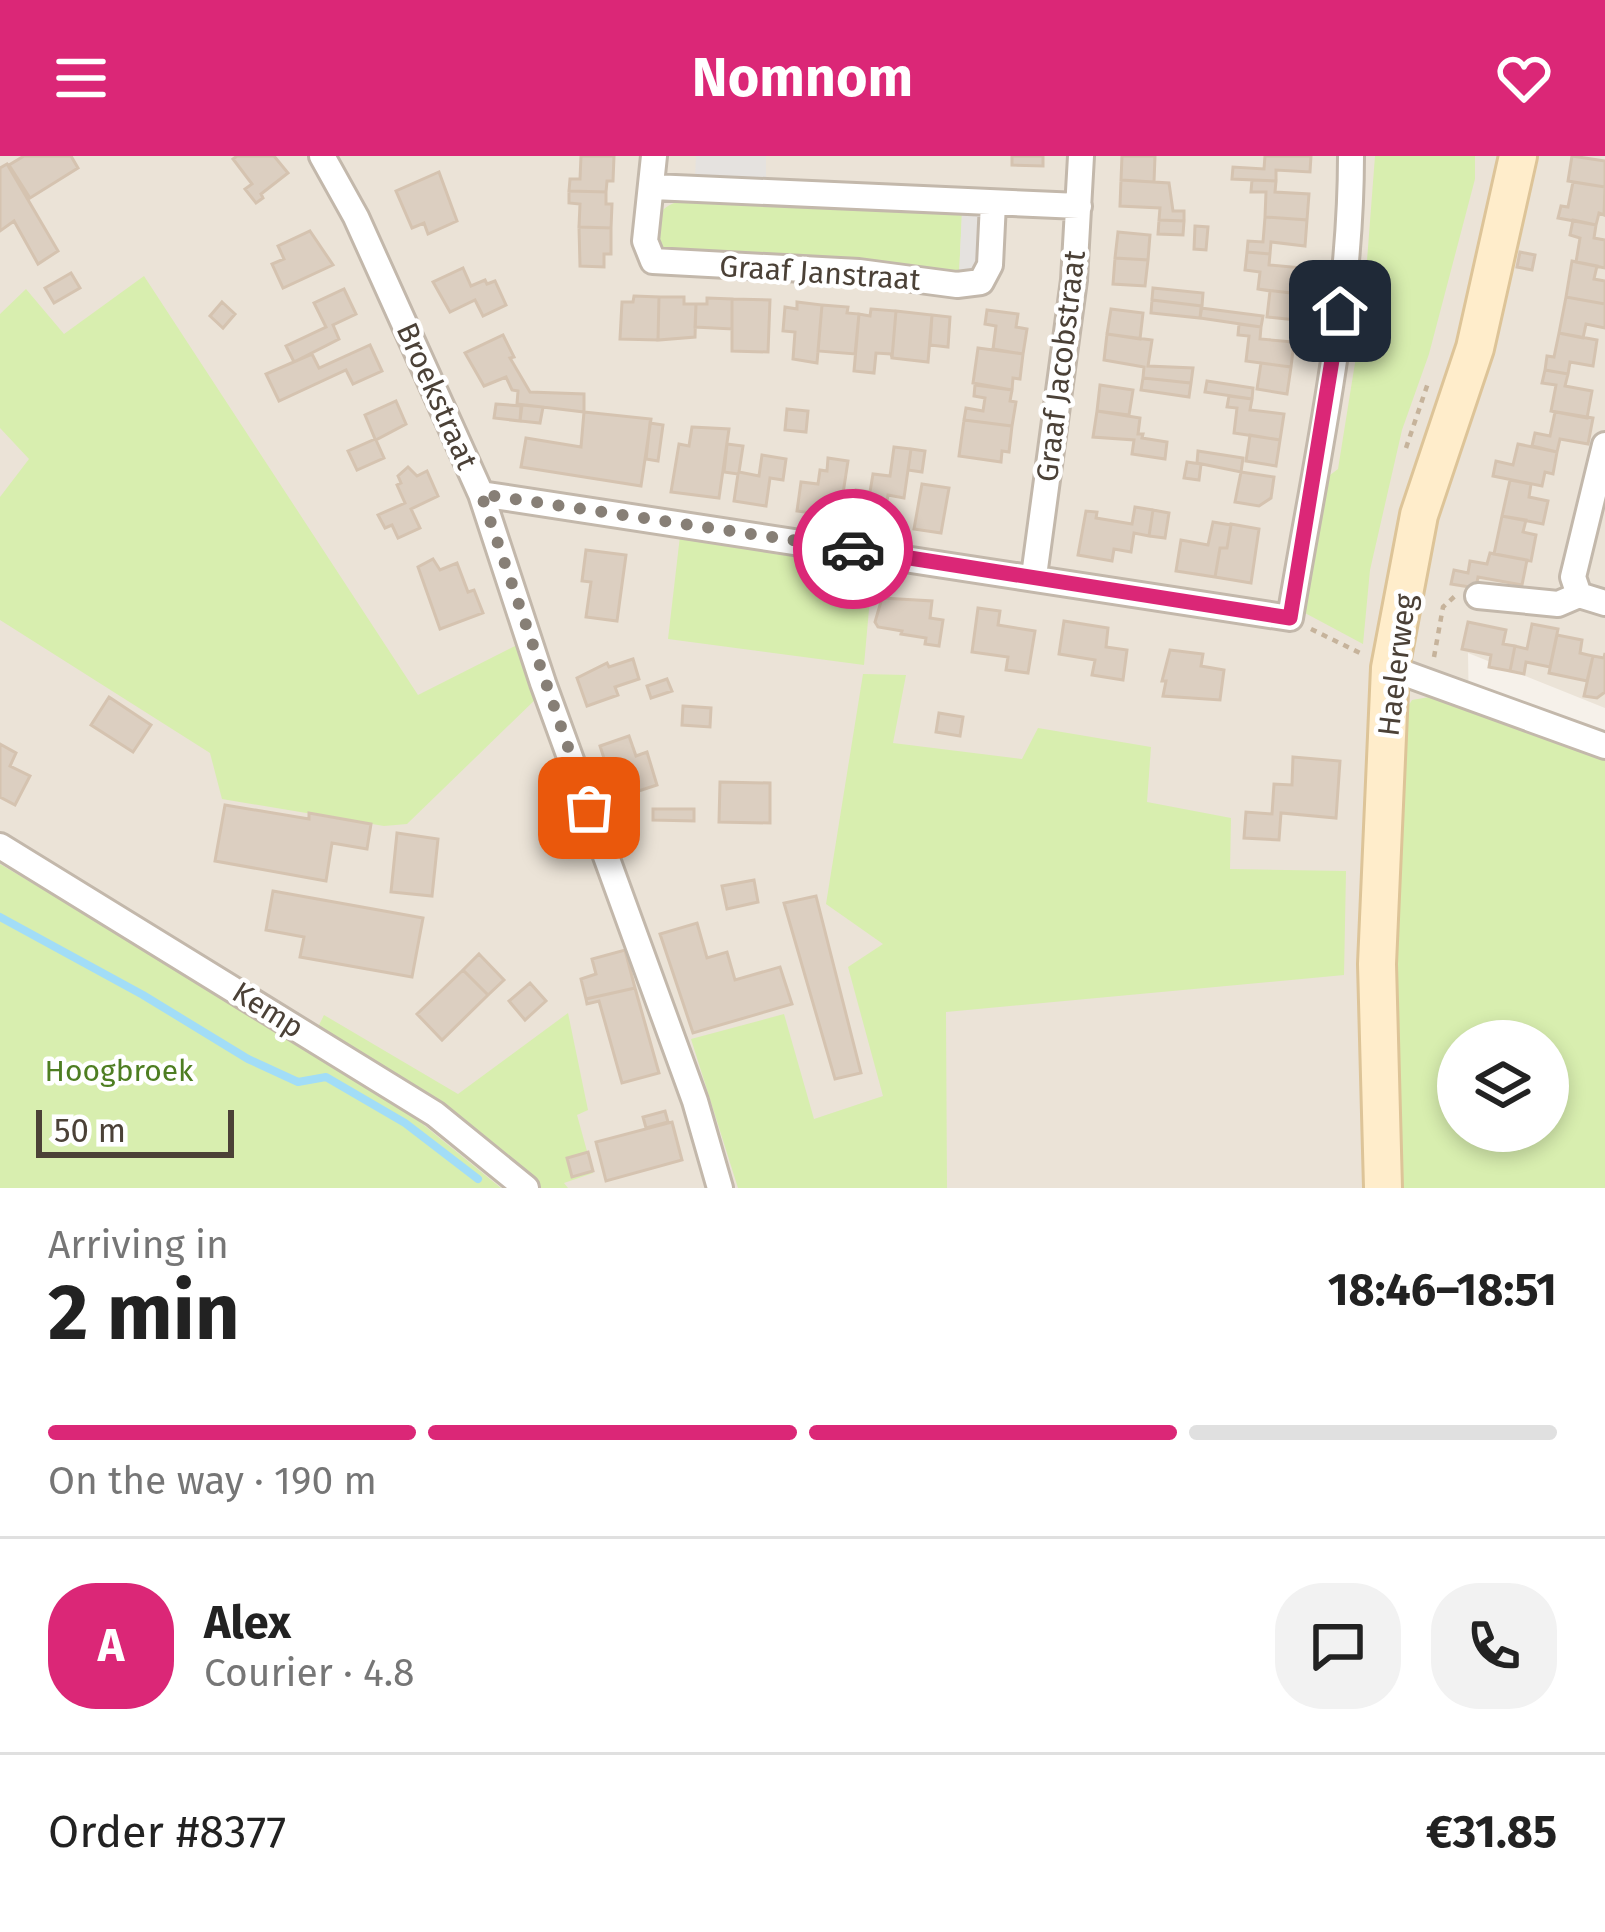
<!DOCTYPE html>
<meta charset="utf-8">
<style>
body{margin:0;font-family:"Fira Sans",sans-serif;background:#f2f2f2;color:#222;height:100vh;display:flex;flex-direction:column;font-size:45px;white-space:nowrap}
*{box-sizing:border-box;margin:0}
p{font-size:39px;color:#767676}
.icon{flex:none;width:66px;height:66px;fill:none;stroke:currentColor;stroke-width:2;stroke-linecap:round;stroke-linejoin:round}
.map{position:relative;height:1032px;overflow:hidden}
.sheet{display:flex;flex-direction:column;background:#fff;flex:1}
.sheet>*{flex:none}
.fabs{position:absolute;left:1437px;top:864px;display:grid;gap:24px}
.fabs a{display:grid;place-items:center;width:132px;height:132px;border-radius:50%;background:#fff;box-shadow:0 6px 18px #0003;font-size:60px}
.scale{position:absolute;left:36px;bottom:30px;width:198px;box-sizing:border-box;padding-left:12px;border:6px solid #4b4137;border-top:0;font-size:33px;line-height:42px;white-space:nowrap;color:#4b4137;-webkit-text-stroke:9px #fff;paint-order:stroke}
.pin{position:absolute;display:grid;place-items:center;width:102px;height:102px;color:#fff;margin:-51px;border-radius:24px;box-shadow:0 6px 18px #0006}
.courier{position:absolute;display:grid;place-items:center;width:120px;height:120px;margin:-60px;border:9px solid #db2777;border-radius:50%;background:#fff;color:#222;box-shadow:0 3px 15px #0007}
.headline em{font-style:normal;font-weight:700}
.headline div{display:flex;flex-direction:column-reverse}
.headline{display:flex;align-items:center;justify-content:space-between;height:204px;padding:0 48px}
h1{font-size:78px;font-weight:700;line-height:90px}
.bar{display:grid;grid-template-columns:repeat(4,1fr);gap:18px 12px;align-content:center;height:144px;padding:0 48px}
.bar i{height:15px;border-radius:9px;background:#e0e0e0}
.bar .on{background:#db2777}
.bar p{grid-column:span 4}
.line{display:flex;align-items:center;gap:30px;padding:0 48px;border-top:3px solid #e0e0e0}
.line div{flex:1}
.round{display:grid;place-items:center;flex:none;width:126px;height:126px;border-radius:48px;background:#f2f2f2}
header{display:flex;justify-content:space-between;align-items:center;height:156px;padding:0 48px;background:#db2777;color:#fff;font-size:54px;font-weight:700}
.map>svg:first-child{display:block}
.residential{fill:#ebe3d7}
.green{fill:#d8eeaf;fill-rule:evenodd}
.parking{fill:#e5e2df}
.lines{fill:none;stroke-linecap:round;stroke-linejoin:round}
.stream{stroke:#a2ddf7;stroke-width:8}
.building{fill:#dccfc1;stroke:#d5c3b0;stroke-width:3}
.street-casing{stroke:#c3b8ab;stroke-width:30}
.secondary-casing{stroke:#ddc498;stroke-width:42}
.path{stroke:#c6b39b;stroke-width:4.5;stroke-dasharray:6 6;stroke-linecap:butt}
.street{stroke:#fff;stroke-width:24}
.secondary{stroke:#ffedcb;stroke-width:36}
.done{stroke:#877f76;stroke-width:12;stroke-dasharray:0 21.6}
.route{stroke:#db2777;stroke-width:15}
.labels{text-anchor:middle;stroke-width:9;stroke-linejoin:round;paint-order:stroke}
.street-label{font-size:30px;fill:#4b4137;stroke:#fff}
.park-label{font-size:30px;fill:#4e7e22;stroke:#fff}
</style>
<header><svg class="icon" aria-label="menu" viewBox="0 0 24 24"><path d="M4 6h16M4 12h16M4 18h16"/></svg>Nomnom<svg class="icon" aria-label="heart" viewBox="0 0 24 24"><path d="M12 20l-8-8c-3-5 5-10 8-4 3-6 11-1 8 4z"/></svg></header>
<div class="map">
<svg width="1605" height="1032" viewBox="0 0 1605 1032">
<rect width="100%" height="100%" fill="#f6f1ea"/>
<path class="residential" d="M0,0H1605V552L1468,497L1474,885H1458V975L1477,1032H156L0,912Z"/>
<path class="green" d="M1375,0H1475V23L1429,198L1402,274L1370,414L1363,488L1305,457L1326,322L1338,313L1363,157Z
M679,45L962,56L959,120L664,99L654,91C653,68 655,53 679,45Z
M144,120L418,539L521,487L539,540L407,668L384,670L222,643L210,597L0,464V341L29,303L0,272V158L26,133L64,178Z
M680,380L873,409L864,509L668,483Z
M863,518L906,519L893,587L1022,603L1038,572L1151,591L1147,646L1231,662L1230,713L1346,715L1344,819L946,856L947,1032H738L691,883L784,858L814,963L883,940L848,811L883,788L826,748Z
M1441,539L1605,601V1032H1398L1393,810L1401,562L1412,544ZM1458,885H1548V975H1458Z
M0,708L327,901L420,966L501,1032H0Z
M568,857L588,954L577,959L593,1017L564,1027L568,1032H541L434,948L318,871L324,859L458,938Z"/>
<path class="parking" d="M696,0H766V22L695,20Z
M962,56L986,57L982,121L959,120Z"/>
<g class="lines">
<path class="stream" d="M0,761L143,839L248,903L298,926L326,921L405,967L478,1023"/>
</g>
<path class="building" d="M24,0H71L78,12L30,42L9,9Z
M237,0H274L288,17L261,38L263,42L256,47L245,33L252,28L233,3Z
M581,0H614L613,25H607L606,36L569,35L570,23H580Z
M1012,0H1043V10L1012,9Z
M1122,0H1155L1154,26L1121,24Z
M1265,0H1311L1310,16L1276,14V25L1232,23L1233,11L1264,13Z
M1572,0L1605,5V31L1568,25Z
M7,8L58,95L38,108L14,65L0,75V12Z
M439,16L457,65L428,78L424,67L412,72L396,35Z
M1121,24L1169,27L1173,55H1184V65L1159,64L1160,52L1120,50Z
M1252,24L1276,25L1275,36L1309,38L1307,64L1265,61L1266,36H1251Z
M1573,26L1605,31L1604,59L1599,57L1596,69L1558,62L1561,50L1568,51Z
M569,35L606,36V48H612L611,72L579,71L580,48L569,47Z
M1265,61L1307,64L1305,90L1271,86L1270,98L1247,96L1248,85L1263,86Z
M1159,64L1184,65L1183,79L1158,78Z
M1573,64L1596,69L1594,82L1605,84V112L1576,106L1580,82L1570,79Z
M1195,70L1208,71L1206,94L1194,93Z
M579,71L611,72V98H604V111L580,110Z
M310,75L333,109L283,132L272,108L284,103L278,90Z
M1118,76L1150,79L1148,104L1115,102Z
M1247,96L1270,98L1269,109L1303,112L1300,138L1258,133L1260,116L1245,114Z
M1520,96L1535,99L1532,114L1517,111Z
M1115,102L1148,104L1145,130L1113,128Z
M1572,105L1597,110L1594,123L1605,125V148L1566,141Z
M463,112L471,130L485,124L487,128L495,125L506,149L483,160L475,144L450,156L433,126Z
M71,117L80,132L54,147L45,132Z
M1153,132L1203,137L1202,150L1152,144Z
M344,133L356,158L333,169L339,183L294,206L286,190L326,171L314,147Z
M1258,133L1300,138L1297,164L1267,161L1270,135Z
M634,140L659,141L658,184L620,183L622,146H633Z
M659,141H684V148H696L695,181L658,184Z
M1566,141L1605,148V172L1586,168L1583,182L1559,177Z
M707,142L732,143V173L695,171L696,148H707Z
M732,143L770,144L768,196L732,195Z
M1152,144L1202,150L1200,162L1151,157Z
M222,146L235,158L223,172L210,160Z
M797,146L822,149L817,207L793,203L795,176L783,175L785,151L797,153Z
M822,149L848,151L847,157L859,158L855,198L818,195Z
M1201,152L1263,160L1261,171L1200,162Z
M871,153L896,155L892,202L891,198L876,197L874,217L854,215L859,158L870,160Z
M1111,153L1143,157L1140,183L1107,178Z
M987,154L1018,158L1016,171L1027,173L1023,198L993,193L996,170L985,168Z
M896,155L932,159L928,206L892,202Z
M932,159L950,161L948,191L930,189Z
M1239,168L1261,171L1260,183L1294,186L1291,211L1246,205L1249,180L1238,179Z
M1559,177L1597,184L1593,210L1570,206L1568,218L1545,214L1547,200L1554,201Z
M1107,178L1152,184L1148,210L1193,212L1191,227L1143,222L1144,211L1104,204Z
M503,179L514,201L510,202L530,236L584,238V256L517,248L518,235L512,234L506,221L484,230L465,197Z
M370,189L382,215L353,228L346,214L279,245L266,218L312,198L319,212Z
M978,192L1023,198L1020,223L1013,222L1012,234L973,227Z
M1261,207L1291,211L1287,238L1257,233Z
M1545,214L1568,218L1565,230L1592,235L1587,262L1551,255L1556,229L1542,227Z
M1143,222L1191,227L1189,241L1141,234Z
M1207,225L1253,232L1252,243L1205,236Z
M975,229L1012,234L1010,245L1016,246L1012,270L964,264L966,252L983,255L985,242L974,240Z
M1100,229L1133,234L1129,259L1097,255Z
M1229,240L1252,243L1250,254L1284,258L1280,284L1234,277L1237,252L1227,251Z
M396,245L406,268L376,284L384,302L357,314L348,295L375,283L365,259Z
M496,248L521,250L520,265L494,262Z
M522,249L543,251L540,267L520,265Z
M787,253L808,255L806,276L785,274Z
M1097,255L1140,262L1138,278H1143L1142,282L1167,286L1165,303L1132,298L1134,284L1093,281Z
M1551,255L1593,262L1588,288L1560,283L1557,296L1532,290L1535,277L1550,280L1555,256Z
M584,256L651,263L641,330L521,311L526,282L581,291Z
M964,264L1012,270L1009,296L1002,295L1001,306L959,300Z
M650,267L663,269L658,305L646,303Z
M692,271L729,273L719,342L671,336L679,288L689,290Z
M1250,279L1280,284L1276,310L1246,305Z
M727,288L743,290L739,316L759,320L762,299L786,303L783,324L770,322L766,350L734,345L738,318L724,316Z
M1518,288L1557,296L1553,318L1545,316L1542,330L1493,320L1496,305L1513,309Z
M894,291L911,293L904,342L888,339L883,368L851,363L856,334L870,336L873,318L890,320Z
M911,293L925,295L922,316L908,314Z
M1198,295L1243,302L1241,316L1197,307Z
M828,302L848,305L842,344L829,342L827,359L797,355L801,326L818,328L820,314L827,315Z
M1187,306L1201,308L1199,324L1184,322Z
M408,311L417,320L427,315L438,340L411,353L420,372L398,382L392,369L385,372L378,359L405,347L397,329L401,327L398,320Z
M1241,316L1274,321L1271,342L1259,350L1235,346Z
M1510,324L1531,328L1529,341L1548,345L1543,368L1502,360Z
M922,328L949,332L941,377L914,373Z
M1135,351L1153,354L1149,380L1134,377L1131,396L1114,393L1112,405L1078,399L1086,355L1097,356L1096,362L1132,368Z
M1153,354L1169,357L1165,382L1149,380Z
M1502,360L1526,364L1523,376L1536,379L1531,405L1494,398Z
M1213,366L1231,369L1227,392H1220L1215,421L1176,415L1181,384L1208,389Z
M1231,368L1259,373L1251,427L1215,421L1220,392H1227Z
M586,394L626,399L617,465L586,461L591,426L582,425Z
M1490,397L1527,404L1522,429L1478,421L1476,432L1451,428L1454,414L1468,417L1470,405L1487,408Z
M433,403L440,414L457,407L468,436L474,434L483,457L440,473L418,411Z
M882,442L932,445L930,462L943,464L939,490L925,488L926,482L901,478L902,475L878,471L875,466Z
M978,452L1000,455L998,469L1035,475L1028,517L1006,514L1008,501L972,496Z
M1064,465L1108,472L1106,491L1127,494L1123,524L1092,519L1095,504L1059,498Z
M1468,466L1506,474L1503,488L1515,490L1510,515L1489,511L1491,499L1462,493Z
M1532,468L1558,473L1550,511L1526,506L1524,518L1510,515L1515,490L1527,493Z
M1557,479L1582,484L1580,497L1593,500L1587,525L1549,517Z
M1170,494L1203,498L1201,510L1224,514L1220,544L1163,540L1166,525H1162Z
M1605,497V536L1597,542L1584,540L1593,500L1604,502Z
M633,503L639,523L615,531L618,539L587,550L577,522L607,507L609,511Z
M667,523L672,535L651,542L647,530Z
M109,541L151,569L133,596L91,569Z
M683,550L711,552L710,571L682,569Z
M939,557L963,561L960,580L936,576Z
M629,580L636,600L647,596L657,629L617,642L600,590Z
M0,588L16,597L10,610L30,620L15,649L0,641Z
M1293,601L1340,605L1336,662L1281,657L1279,684L1244,682L1246,656L1272,658L1274,628L1292,629Z
M720,626L770,627V667L719,666Z
M225,649L309,663V657L371,668L367,693L332,687L326,725L215,705Z
M653,653H694V665L653,664Z
M397,677L438,683L432,740L391,736Z
M754,724L758,746L727,753L722,730Z
M273,735L423,762L412,821L300,801L304,781L266,774Z
M816,740L861,917L835,923L784,747Z
M697,767L707,802L727,796L735,824L780,811L792,848L693,877L660,778Z
M625,794L635,832L586,843L581,823L596,818L592,803Z
M479,798L504,824L488,839L463,814Z
M463,814L488,839L442,884L417,858Z
M530,827L546,845L525,864L509,845Z
M635,832L659,917L622,927L599,845L587,848L586,843Z
M665,955L668,966L646,972L643,961Z
M672,966L682,1004L606,1025L596,986Z
M588,996L593,1015L572,1021L567,1002Z"/>
<g class="lines">
<defs>
<path id="street" d="M322,0L356,61L481,338L543,527L695,945L720,1032
M654,0L645,85L653,105L859,116L957,129L981,126L990,109L993,47
M653,31L1079,50
M481,338L1290,462C1315,310 1351,155 1351,0
M1034,420L1074,124L1081,0
M1579,439L1573,421L1605,289
M1478,440L1558,448L1579,439L1605,447
M1390,512L1605,590
M0,690L435,958L526,1032"/>
<path id="secondary" d="M1383,1032L1377,808L1390,512L1419,359L1475,192L1518,0"/>
</defs>
<use href="#street" class="street-casing"/>
<use href="#secondary" class="secondary-casing"/>
<path class="path" d="M1406,292L1429,224
M1311,473L1360,497
M1434,501L1443,451L1455,440"/>
<use href="#street" class="street"/>
<use href="#secondary" class="secondary"/>
</g>
<g class="lines">
<path class="done" d="M589,652L481,338L853,393"/>
<path class="route" d="M853,393L1290,462L1340,155"/>
</g>
<g class="labels">
<g class="street-label">
<text transform="translate(820 117) rotate(4)" y="10">Graaf Janstraat</text>
<text transform="translate(1061 210) rotate(-83)" y="10">Graaf Jacobstraat</text>
<text transform="translate(437 240) rotate(66)" y="10">Broekstraat</text>
<text transform="translate(1397 509) rotate(-83)" y="10">Haelerweg</text>
<text transform="translate(268 854) rotate(32)" y="10">Kemp</text>
</g>
<g class="park-label">
<text x="119" y="925">Hoogbroek</text>
</g>
</g>
</svg>
<div class="fabs">
<a><svg class="icon" aria-label="layers" viewBox="0 0 24 24"><path d="M12 4l9 5-9 5-9-5zM3 14l9 5 9-5"/></svg></a>
</div>
<div class="scale">50 m</div>
<div class="pin" style="left:589px;top:652px;background:#ea580c"><svg class="icon" aria-label="bag" viewBox="0 0 24 24"><path d="M5 8h14l-1 12H6zM9 8a3 3 0 0 1 6 0"/></svg></div>
<div class="pin" style="left:1340px;top:155px;background:#1f2937"><svg class="icon" aria-label="home" viewBox="0 0 24 24"><path d="M3 11l9-7 9 7M6 9v11h12V9"/></svg></div>
<div class="courier" style="left:853px;top:393px"><svg class="icon" aria-label="car" viewBox="0 0 24 24"><path d="M5 17H2v-5l4-1 3-4h7l3 4 3 1v5h-3M9 17h6M6 11h13"/><circle cx="7" cy="17" r="2"/><circle cx="17" cy="17" r="2"/></svg></div>
</div>
<section class="sheet">
<div class="headline"><div><h1>2 min</h1><p>Arriving in</p></div><em>18:46–18:51</em></div>
<div class="bar"><i class="on"></i><i class="on"></i><i class="on"></i><i></i><p>On the way · 190 m</p></div>
<div class="line" style="height:216px"><b class="round" style="background:#db2777;color:#fff">A</b><div><b>Alex</b><p>Courier · 4.8</p></div><a class="round"><svg class="icon" aria-label="chat" viewBox="0 0 24 24"><path d="M4 5h16v11H9l-5 4z"/></svg></a><a class="round"><svg class="icon" aria-label="phone" viewBox="0 0 24 24"><path d="M5 4h4l2 5-3 2q2 4 5 5l2-3 5 2v4C11 20 4 13 5 4z"/></svg></a></div>
<div class="line" style="height:156px"><div>Order #8377</div><b>€31.85</b></div>
</section>
